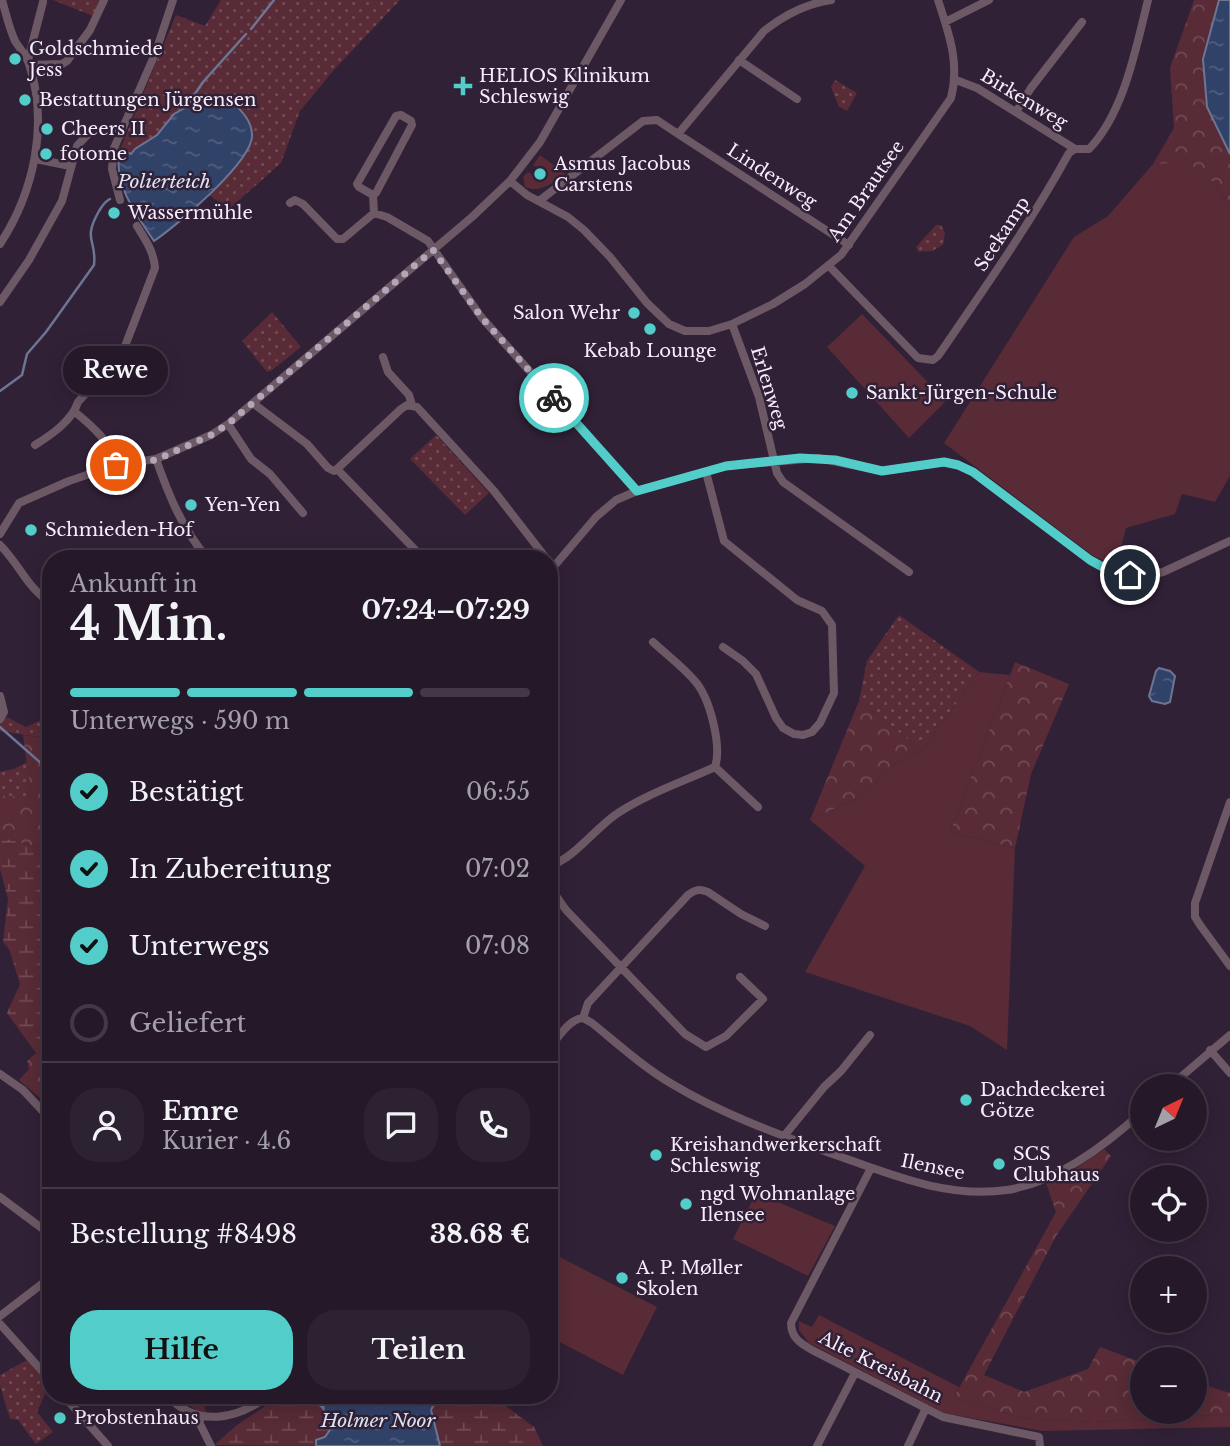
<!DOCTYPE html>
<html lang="de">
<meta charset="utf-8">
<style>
body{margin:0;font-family:"Libre Baskerville",serif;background:#2d2231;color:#f1f3f6;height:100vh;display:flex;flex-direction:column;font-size:26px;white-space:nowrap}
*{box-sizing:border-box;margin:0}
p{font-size:23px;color:#a3a0a8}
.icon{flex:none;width:38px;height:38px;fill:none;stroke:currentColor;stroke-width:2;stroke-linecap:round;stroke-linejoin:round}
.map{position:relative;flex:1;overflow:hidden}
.details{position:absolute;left:42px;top:550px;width:516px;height:854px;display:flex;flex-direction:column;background:#251929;border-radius:28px;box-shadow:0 4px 18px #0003,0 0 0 2px #423846}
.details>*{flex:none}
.needle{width:46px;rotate:43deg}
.tools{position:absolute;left:1130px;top:1074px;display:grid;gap:14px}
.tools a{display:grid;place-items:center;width:77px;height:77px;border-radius:50%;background:#251929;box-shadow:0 4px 18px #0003,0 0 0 2px #423846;font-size:35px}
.pin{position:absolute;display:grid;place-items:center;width:60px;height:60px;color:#fff;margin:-30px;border:4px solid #fff;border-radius:50%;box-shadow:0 2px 7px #0007}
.courier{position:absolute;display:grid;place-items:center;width:70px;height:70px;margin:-35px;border:5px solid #53cdc9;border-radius:50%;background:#fff;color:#222;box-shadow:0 2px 9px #0007}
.bubble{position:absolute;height:49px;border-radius:24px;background:#251929;box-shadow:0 4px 18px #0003,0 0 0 2px #423846;font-size:23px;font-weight:700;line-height:49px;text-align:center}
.head em{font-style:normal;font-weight:700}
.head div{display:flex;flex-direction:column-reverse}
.head{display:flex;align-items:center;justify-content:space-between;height:119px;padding:0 28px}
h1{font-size:46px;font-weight:700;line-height:52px}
.bar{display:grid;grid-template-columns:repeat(4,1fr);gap:10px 7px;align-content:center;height:84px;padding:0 28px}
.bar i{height:9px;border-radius:5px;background:#423846}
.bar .active{background:#53cdc9}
.bar p{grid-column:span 4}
.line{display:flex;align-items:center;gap:18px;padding:0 28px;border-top:2px solid #423846}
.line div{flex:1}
.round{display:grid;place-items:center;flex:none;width:74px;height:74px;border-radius:28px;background:#2d2231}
ol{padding:0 28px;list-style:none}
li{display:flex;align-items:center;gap:21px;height:77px}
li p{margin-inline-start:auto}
li .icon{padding:7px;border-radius:50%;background:#53cdc9;color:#111;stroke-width:4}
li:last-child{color:#a3a0a8}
li i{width:38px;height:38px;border:4px solid #423846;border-radius:50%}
.cta{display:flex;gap:14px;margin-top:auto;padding:14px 28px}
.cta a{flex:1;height:80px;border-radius:28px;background:#53cdc9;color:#111;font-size:28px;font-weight:700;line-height:80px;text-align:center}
.cta a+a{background:#2d2231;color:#f1f3f6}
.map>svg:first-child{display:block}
.grass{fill:#582b36}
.forest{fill:url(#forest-crowns)}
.wetland{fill:url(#wetland-marsh)}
.park{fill:url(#park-dots)}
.water{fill:url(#water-ripples);stroke:#6d7595;stroke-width:2}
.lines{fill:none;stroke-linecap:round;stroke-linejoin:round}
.stream{stroke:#6d7595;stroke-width:2.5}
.minor{stroke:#6d5965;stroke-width:8}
.done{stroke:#b2a6b8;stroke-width:7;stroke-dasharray:0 12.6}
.route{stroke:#53cdc9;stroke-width:9}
.poi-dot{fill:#53cdc9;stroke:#312137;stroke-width:2.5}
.labels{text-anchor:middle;stroke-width:5;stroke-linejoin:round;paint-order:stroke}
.poi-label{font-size:18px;fill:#f8edfd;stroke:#312137;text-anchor:start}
.street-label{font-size:18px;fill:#f8edfd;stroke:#312137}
.water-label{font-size:19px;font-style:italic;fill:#dde4f2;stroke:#312137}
</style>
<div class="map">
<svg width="1230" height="1446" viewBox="0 0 1230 1446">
<defs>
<pattern id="forest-crowns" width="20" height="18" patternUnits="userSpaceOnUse" patternTransform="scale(1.75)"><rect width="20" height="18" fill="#582b36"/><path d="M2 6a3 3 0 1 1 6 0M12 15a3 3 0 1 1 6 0" fill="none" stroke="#714a54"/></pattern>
<pattern id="wetland-marsh" width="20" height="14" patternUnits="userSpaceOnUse" patternTransform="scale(1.75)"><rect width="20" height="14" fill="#582b36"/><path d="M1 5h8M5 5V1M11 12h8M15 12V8" fill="none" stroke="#714a54"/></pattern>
<pattern id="park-dots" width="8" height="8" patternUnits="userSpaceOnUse" patternTransform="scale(1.75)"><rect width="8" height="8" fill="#582b36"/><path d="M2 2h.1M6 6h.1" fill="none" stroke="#714a54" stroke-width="1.8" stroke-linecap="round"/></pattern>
<pattern id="water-ripples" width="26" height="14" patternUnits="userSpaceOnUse" patternTransform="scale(1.75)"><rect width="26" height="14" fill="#314269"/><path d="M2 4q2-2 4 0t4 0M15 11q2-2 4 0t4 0" fill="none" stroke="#505e7f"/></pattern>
</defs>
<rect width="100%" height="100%" fill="#312137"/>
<path class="grass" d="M540,155L566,174C553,182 540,194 525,187L523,177L528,172L539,178L543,172L533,165Z
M1182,162L1204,171L1230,205V476L1215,502L1182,494L1175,514L1126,528L1116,567L1092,555L944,443L1074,237L1108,216L1153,164Z
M862,314L946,401L909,438L827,347Z
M979,672L1010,675L950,832L1015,848L1007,1050L970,1026L805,972L865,866L810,820L864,795L895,763L922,750Z
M756,1193L835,1226L808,1276L733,1239Z
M550,1252L657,1307L623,1375L550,1337Z
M819,1315L959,1387L954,1397L1020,1418L1094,1422L1230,1414V1427L1042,1431L944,1413L809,1343L799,1330V1321L812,1327Z
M171,1395H201L206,1412L197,1410Z"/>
<path class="forest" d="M1194,0H1219L1203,60L1207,107L1230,154V205C1202,168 1202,161 1153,164L1174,128L1170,68Z
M1015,662L1069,684L1031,774L1015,848L950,832Z
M859,701L922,750L895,763L864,795L810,820Z
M23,735L51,739V851L0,837V795L31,797Z
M36,1053L51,1062V1112L39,1097L19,1080L29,1069L27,1061Z
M1104,1149L1111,1156L1056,1236L984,1375L1024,1392L1088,1369L1100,1347L1143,1363V1412H1195V1382L1230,1393V1414L1094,1422L1020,1418L954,1397L1056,1212L1046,1183L1077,1168Z"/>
<path class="wetland" d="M0,837L51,851V1062L36,1053L7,1013L20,984L9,949L3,942L8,899L0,869Z
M282,1395H329L323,1408L332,1427L325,1437L316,1440V1446L214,1445L237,1425Z
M439,1395H491L534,1427L543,1446H440L431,1410Z"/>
<path class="park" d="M53,0H99L93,16Z
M221,0H400L333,71L300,111L281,163L229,209L209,195L172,228L154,241C136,214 112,183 120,149L176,15L205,26Z
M835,80L857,93L847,111L839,107L831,87Z
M936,225H941L945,233L943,245L932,251L918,252L916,247Z
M272,312L301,347L271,371L267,372L242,341Z
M436,435L489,493L465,515L410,459Z
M899,615L979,672L922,750L859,701L867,661Z
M51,715V739L0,731V723L7,717L26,727Z
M27,762L31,798L0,795V772L14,769Z
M27,1360L49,1385L37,1412L53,1432L36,1444L18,1420L10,1419L0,1386V1375Z"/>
<path class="water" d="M1219,0H1230V154L1207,107L1203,59Z
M206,96L229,98C239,109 251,118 252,134C255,160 176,226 154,241C136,214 112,183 120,149L131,154L135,149L157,135L174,114Z
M1159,668L1170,671L1175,676L1170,702L1165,704L1152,701L1149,696L1156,671Z
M329,1395H439L431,1410L440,1446H316V1440L325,1437L332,1427L323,1408Z"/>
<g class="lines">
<path class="stream" d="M251,29L274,0
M186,107L203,82L246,34
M0,391L22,375L27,354L46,332L94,265C97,239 82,241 99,211C103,205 104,202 110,199
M0,727L51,772
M310,1395L323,1408"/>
<path class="minor" d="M945,22L989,0
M28,60L43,2
M739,60L797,99
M30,65L62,64L67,61L90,30L104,0
M956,80L977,88L1075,149
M1016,112L1031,88L1082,22
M678,134L849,245
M36,159L70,166
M510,181L527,195L568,217L584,230L610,257L647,303L669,324L685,331H709L732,324L773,304L805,284L841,255L951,98C960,63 949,34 938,0
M373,195L359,187L357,184L396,116L401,115L411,121L412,125L376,193L373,195L374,213
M120,200L112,169L114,148L155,54L173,0
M539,201L643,121L657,120L678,134L764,31C784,15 805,4 831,0
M290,203L295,200L303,204L337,239H343L374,213L387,217L428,241L482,318L637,491
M0,244C34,192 49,124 29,64C26,55 20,49 15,41C9,28 6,14 2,0
M829,266L918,358L933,360L938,356C984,289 1030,224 1069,153L1075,149H1089C1124,113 1136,48 1148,0
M0,302L29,260L62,201L77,146L89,133L99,129L121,134
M732,324L759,397L777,473L783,482L909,572
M383,357L388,372L409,395L412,405
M254,404L307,444L328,468L334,471L337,469
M75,412C92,426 112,443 116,465
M228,424L251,459L270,474L303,513
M35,445C51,435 72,421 78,402L122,354L155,268C154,252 145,239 137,226
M156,459C169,496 182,528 207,558
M337,469L401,409L407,405L417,407L494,491L546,558
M337,469L423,558
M706,472L724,541L797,600L822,611L832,625L834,693L820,723L812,732L803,735L794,734L783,728L776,718L756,674L743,661L723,647
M0,534L19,503L69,481L116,465L156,459L211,435L228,424L472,217L510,181L540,142L621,0
M0,545C20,565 27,588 51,603
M550,571L596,517L616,500L637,491L726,466L818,458L882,471L944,462L959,465L973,472L1090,560L1119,574L1146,576L1163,572L1230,541
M653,642C667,655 682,666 694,680C710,697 722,746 715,767
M0,696L4,712L0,719
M1230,802L1195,903V917L1200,925L1230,966
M550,866C575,857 593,831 615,815C644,795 682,782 715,767L758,807
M550,877L552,890L566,910L685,1034L706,1047L726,1036L763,999L740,977
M583,1018L592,1023C618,1044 643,1067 672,1084C720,1113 775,1133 827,1152C885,1172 944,1199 1007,1190C1058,1182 1106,1145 1143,1111
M583,1018L588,1003L688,895C695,890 700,888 708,892L741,914L765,926
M550,1047C559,1037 569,1019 583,1018
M1210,1050L1230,1073
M0,1074L23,1090L51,1120
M1169,1087L1230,1035
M784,1136L824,1087L841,1071L870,1035
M871,1168L791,1323C791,1338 801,1344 814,1351L943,1417L1039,1437L1040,1446
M0,1197L51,1235
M0,1316L51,1277
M0,1324L51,1381
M63,1395L108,1446
M166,1395C198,1428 236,1420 270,1395
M199,1415L200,1424L211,1446
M817,1446L855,1373
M908,1446L926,1408"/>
</g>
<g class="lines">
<path class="done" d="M116,465L156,460L211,435L228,424L433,250L482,318L554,398"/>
<path class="route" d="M554,398L637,491L726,466L800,458L835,460L882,471L944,462L958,465L973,472L1090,560L1108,570L1130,575"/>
</g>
<g class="poi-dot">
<circle cx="15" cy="59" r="7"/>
<path d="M459.5 75.5h7v7h7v7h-7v7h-7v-7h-7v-7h7z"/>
<circle cx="25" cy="100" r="7"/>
<circle cx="47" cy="129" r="7"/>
<circle cx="46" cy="154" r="7"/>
<circle cx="540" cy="174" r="7"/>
<circle cx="114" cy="213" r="7"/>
<circle cx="634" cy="313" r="7"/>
<circle cx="650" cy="329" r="7"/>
<circle cx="852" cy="393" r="7"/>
<circle cx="191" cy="505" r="7"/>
<circle cx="31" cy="530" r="7"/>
<circle cx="966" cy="1100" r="7"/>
<circle cx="656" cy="1155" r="7"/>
<circle cx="999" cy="1164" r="7"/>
<circle cx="686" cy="1204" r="7"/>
<circle cx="622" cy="1278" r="7"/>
<circle cx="60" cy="1418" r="7"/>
</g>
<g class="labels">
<g class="poi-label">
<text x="29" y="55">Goldschmiede<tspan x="29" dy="21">Jess</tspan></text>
<text x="479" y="82">HELIOS Klinikum<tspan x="479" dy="21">Schleswig</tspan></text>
<text x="39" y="106">Bestattungen Jürgensen</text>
<text x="61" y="135">Cheers II</text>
<text x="60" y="160">fotome</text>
<text x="554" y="170">Asmus Jacobus<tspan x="554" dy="21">Carstens</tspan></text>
<text x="128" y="219">Wassermühle</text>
<text x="620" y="319" text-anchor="end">Salon Wehr</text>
<text x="650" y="357" text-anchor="middle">Kebab Lounge</text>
<text x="866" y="399">Sankt-Jürgen-Schule</text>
<text x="205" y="511">Yen-Yen</text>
<text x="45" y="536">Schmieden-Hof</text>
<text x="980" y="1096">Dachdeckerei<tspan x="980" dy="21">Götze</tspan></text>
<text x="670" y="1151">Kreishandwerkerschaft<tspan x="670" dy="21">Schleswig</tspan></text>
<text x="1013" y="1160">SCS<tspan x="1013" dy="21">Clubhaus</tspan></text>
<text x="700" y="1200">ngd Wohnanlage<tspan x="700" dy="21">Ilensee</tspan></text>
<text x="636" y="1274">A. P. Møller<tspan x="636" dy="21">Skolen</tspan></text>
<text x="74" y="1424">Probstenhaus</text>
</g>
<g class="street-label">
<text transform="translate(1024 99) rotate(31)" y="6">Birkenweg</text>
<text transform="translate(772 176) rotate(33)" y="6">Lindenweg</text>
<text transform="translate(866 191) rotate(-55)" y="6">Am Brautsee</text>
<text transform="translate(1002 234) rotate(-57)" y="6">Seekamp</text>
<text transform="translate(769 388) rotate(73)" y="6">Erlenweg</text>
<text transform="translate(933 1167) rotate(12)" y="6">Ilensee</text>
<text transform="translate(881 1367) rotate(27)" y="6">Alte Kreisbahn</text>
</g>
<g class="water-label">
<text x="164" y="188">Polierteich</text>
<text x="378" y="1427">Holmer Noor</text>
</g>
</g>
</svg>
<div class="tools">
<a><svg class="needle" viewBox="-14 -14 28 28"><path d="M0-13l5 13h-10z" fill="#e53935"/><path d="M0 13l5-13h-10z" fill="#a3a0a8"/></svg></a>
<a><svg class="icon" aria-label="locate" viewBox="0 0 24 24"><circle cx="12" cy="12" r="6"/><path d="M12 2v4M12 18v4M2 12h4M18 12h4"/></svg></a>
<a>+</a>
<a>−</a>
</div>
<div class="pin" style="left:116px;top:465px;background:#ea580c"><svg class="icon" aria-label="bag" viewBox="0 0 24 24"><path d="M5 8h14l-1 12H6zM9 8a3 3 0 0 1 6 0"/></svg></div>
<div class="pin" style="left:1130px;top:575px;background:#1f2937"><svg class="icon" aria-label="home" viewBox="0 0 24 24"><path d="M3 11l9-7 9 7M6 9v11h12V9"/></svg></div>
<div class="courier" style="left:554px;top:398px"><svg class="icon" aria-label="bike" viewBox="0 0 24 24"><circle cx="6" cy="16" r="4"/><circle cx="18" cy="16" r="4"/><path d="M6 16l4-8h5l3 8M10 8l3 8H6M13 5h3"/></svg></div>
<div class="bubble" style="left:63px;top:346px;width:105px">Rewe</div>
<section class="details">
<div class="head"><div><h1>4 Min.</h1><p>Ankunft in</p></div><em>07:24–07:29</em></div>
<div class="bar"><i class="active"></i><i class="active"></i><i class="active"></i><i></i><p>Unterwegs · 590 m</p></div>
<ol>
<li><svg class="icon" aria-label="check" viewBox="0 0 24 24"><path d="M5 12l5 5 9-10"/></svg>Bestätigt<p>06:55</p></li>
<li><svg class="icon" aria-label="check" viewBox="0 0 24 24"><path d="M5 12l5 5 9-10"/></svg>In Zubereitung<p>07:02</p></li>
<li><svg class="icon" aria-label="check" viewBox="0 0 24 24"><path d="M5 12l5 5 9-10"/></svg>Unterwegs<p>07:08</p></li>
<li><i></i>Geliefert</li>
</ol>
<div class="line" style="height:126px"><a class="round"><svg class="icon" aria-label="person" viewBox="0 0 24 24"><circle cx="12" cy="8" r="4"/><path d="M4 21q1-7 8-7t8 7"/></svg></a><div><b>Emre</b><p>Kurier · 4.6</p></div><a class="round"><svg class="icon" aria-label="chat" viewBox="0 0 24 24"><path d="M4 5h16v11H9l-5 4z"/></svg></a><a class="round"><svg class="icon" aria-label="phone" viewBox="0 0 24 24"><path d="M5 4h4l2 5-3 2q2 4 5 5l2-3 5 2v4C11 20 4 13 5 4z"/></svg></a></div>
<div class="line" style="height:91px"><div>Bestellung #8498</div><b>38.68 €</b></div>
<div class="cta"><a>Hilfe</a><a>Teilen</a></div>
</section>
</div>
